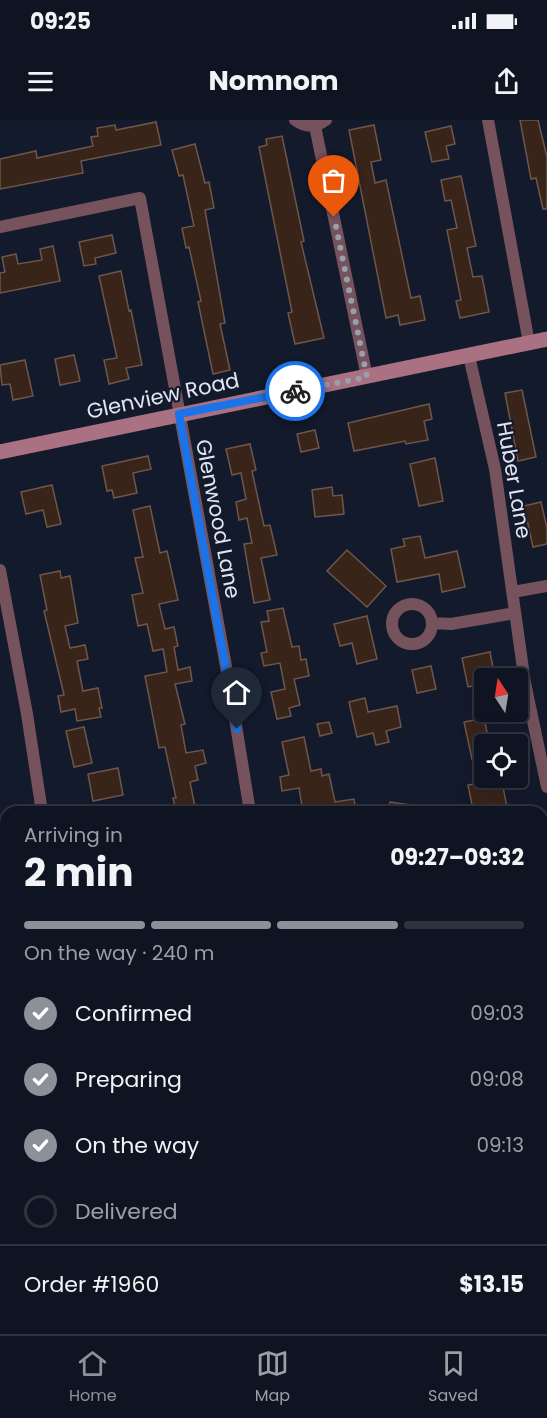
<!DOCTYPE html>
<meta charset="utf-8">
<style>
body{margin:0;font-family:Poppins,sans-serif;background:#171d2a;color:#f1f3f6;height:100vh;display:flex;flex-direction:column;font-size:22px;white-space:nowrap}
*{box-sizing:border-box;margin:0}
p{font-size:20px;color:#9b9ea5}
.icon{flex:none;width:33px;height:33px;fill:none;stroke:currentColor;stroke-width:2;stroke-linecap:round;stroke-linejoin:round}
.map{position:relative;flex:1;overflow:hidden}
.side{position:absolute;left:0px;top:686px;width:548px;height:530px;display:flex;flex-direction:column;background:#0e1421;border-radius:18px 18px 0 0;box-shadow:0 6px 24px #0002,0 0 0 2px #2e333f}
.side>*{flex:none}
.needle{width:39px;rotate:348deg}
.buttons{position:absolute;left:474px;top:548px;display:grid;gap:12px}
.buttons a{display:grid;place-items:center;width:54px;height:54px;border-radius:6px;background:#0e1421;box-shadow:0 6px 24px #0002,0 0 0 2px #2e333f;font-size:30px}
.pin{position:absolute;display:grid;place-items:center;width:51px;height:51px;color:#fff;margin:-62px -26px;border-radius:50% 50% 50% 0;rotate:-45deg;box-shadow:0 0 6px #0007}
.pin .icon{rotate:45deg}
.courier{position:absolute;display:grid;place-items:center;width:60px;height:60px;margin:-30px;border:4px solid #1a73e8;border-radius:50%;background:#fff;color:#222;box-shadow:0 2px 8px #0007}
.head em{font-style:normal;font-weight:700}
.head div{display:flex;flex-direction:column-reverse}
.head{display:flex;align-items:center;justify-content:space-between;height:102px;padding:0 24px}
h1{font-size:39px;font-weight:700;line-height:45px}
.bar{display:grid;grid-template-columns:repeat(4,1fr);gap:9px 6px;align-content:center;height:72px;padding:0 24px}
.bar i{height:8px;border-radius:4px;background:#2e333f}
.bar .active{background:#8c9099}
.bar p{grid-column:span 4}
.line{display:flex;align-items:center;gap:15px;padding:0 24px;border-top:2px solid #2e333f}
.line div{flex:1}
ol{padding:0 24px;list-style:none}
li{display:flex;align-items:center;gap:18px;height:66px}
li p{margin-inline-start:auto}
li .icon{padding:6px;border-radius:50%;background:#8c9099;color:#fff;stroke-width:4}
li:last-child{color:#9b9ea5}
li i{width:33px;height:33px;border:3px solid #2e333f;border-radius:50%}
.status{display:flex;justify-content:space-between;align-items:center;height:42px;padding:0 30px;background:#0e1421;direction:ltr}
.status svg{height:16px;fill:currentColor}
header{display:flex;justify-content:space-between;align-items:center;height:78px;padding:0 24px;background:#0e1421;font-size:27px;font-weight:700}
.tab-bar{display:flex;justify-content:space-around;align-items:center;height:84px;border-top:2px solid #2e333f;background:#0e1421;font-size:16px;color:#9b9ea5}
.tab-bar a{display:grid;justify-items:center;gap:3px}
.tab-bar .active{color:#8c9099}
.map>svg:first-child{display:block}
.green{fill:#173003}
.building{fill:#39241a;stroke:#6e564b;stroke-width:1.5}
.lines{fill:none;stroke-linecap:round;stroke-linejoin:round}
.street{stroke:#75525c;stroke-width:12}
.secondary{stroke:#a97181;stroke-width:15}
.done{stroke:#999fad;stroke-width:6;stroke-dasharray:0 10.8}
.route{stroke:#1a73e8;stroke-width:8}
.labels{text-anchor:middle;stroke-width:4.5;stroke-linejoin:round;paint-order:stroke}
.street-label{font-size:21px;fill:#e1e6f3;stroke:#131a2c}
</style>
<div class="status"><b>09:25</b><svg viewBox="0 0 49 12"><path d="M0 12V9h3v3zM5 12V6h3v6zM10 12V3h3v9zM15 12V0h3v12zM26 1h20v11H26zM47 4h2v5h-2z"/></svg></div>
<header><svg class="icon" aria-label="menu" viewBox="0 0 24 24"><path d="M4 6h16M4 12h16M4 18h16"/></svg>Nomnom<svg class="icon" aria-label="share" viewBox="0 0 24 24"><path d="M12 15V3M7 8l5-5 5 5M5 13v7h14v-7"/></svg></header>
<div class="map">
<svg width="547" height="1214" viewBox="0 0 547 1214">
<rect width="100%" height="100%" fill="#131a2c"/>
<path class="green" d="M547,1066V1214H473L472,1209H542V1068Z"/>
<path class="building" d="M520,0H538L547,37V89H543L536,58L531,59Z
M156,2L161,25L81,41L83,53L0,69V39L36,31L37,38L93,26L91,17L98,16L97,8L115,5L116,10Z
M374,5L381,40L371,42L375,63L386,60L411,178L420,176L425,200L400,205L398,195L386,198L349,10Z
M451,6L455,24L446,26L449,39L432,42L425,12Z
M282,16L304,121L301,122L324,218L295,224L288,193L292,192L259,27L267,25L266,19Z
M195,24L205,63L209,62L214,88L205,90L225,203L220,204L230,250L213,254L198,182L201,181L189,127L186,128L182,108L194,106L183,55L179,56L172,30Z
M461,56L476,126L467,128L473,157L482,156L489,192L460,198L456,181L461,180L447,110L457,108L451,80L445,81L441,60Z
M112,115L116,133L95,138L96,144L84,146L79,122Z
M53,126L60,161L0,173V153L5,152L2,137L16,134L18,144L42,140L40,129Z
M121,151L129,191L131,190L142,245L126,248L129,259L109,264L104,240L117,238L99,156Z
M74,235L80,261L60,265L55,239Z
M25,240L33,276L13,280L10,264L2,265L0,245Z
M522,270L536,337L518,341L505,273Z
M429,284L432,299L424,301L428,320L406,324L405,321L354,331L348,303Z
M315,310L319,328L301,332L297,314Z
M250,324L256,350L252,351L264,406L270,405L277,435L261,438L270,480L254,483L244,424L252,423L247,398L239,400L236,382L246,379L241,353L232,355L226,329Z
M148,336L151,349L133,353L137,373L114,378L112,370L107,371L102,346Z
M435,338L443,381L419,386L410,344Z
M52,365L61,404L47,407L43,390L26,394L21,372Z
M332,367L333,376L342,375L344,394L315,397L312,370Z
M541,382L547,408V424L533,427L524,386Z
M150,386L160,433L167,431L178,480L159,484L165,509L174,507L178,526L174,527L178,550L190,547L192,561L175,564L185,604L181,605L186,633L203,630L206,643L195,646L198,660L190,662L196,692H176L173,678H176L165,627L159,628L145,556L167,552L163,529L153,531L147,504L138,506L132,475L143,473L135,438L143,437L133,390Z
M420,416L425,438L457,431L465,467L442,472L439,454L397,462L391,429L405,426L403,419Z
M347,430L386,466L367,487L327,451Z
M60,451L61,458L70,456L78,503L65,506L70,528L85,525L88,539L77,541L83,571L98,568L102,588H99L101,597L77,601L75,589L61,592L58,576L64,575L44,491L47,490L40,455Z
M283,488L292,527L299,526L301,540L306,539L309,556L294,559L300,585L289,588L291,596L277,599L271,572L285,569L280,543L264,546L261,533L267,532L261,502L269,501L267,491Z
M367,496L377,539L357,544L352,523L340,526L334,504Z
M490,532L495,558H484V564L468,567L462,538Z
M431,546L436,569L417,573L412,550Z
M365,578L368,592L397,586L401,607L386,611L389,622L376,625L373,613L357,617L349,582Z
M484,598L488,617L500,614L503,624H484V657H501L508,692H486L485,688L473,690L468,665L480,663L475,638L472,639L464,602Z
M329,602L332,613L320,616L317,604Z
M84,607L92,643L74,647L66,611Z
M304,617L311,651L321,649L322,656L329,654L335,682L354,679L356,692H303L299,668L282,671L280,657L289,655L282,622Z
M118,648L123,675L93,681L88,654Z
M390,682L417,686V692H388Z"/>
<g class="lines">
<path class="street" d="M295,0C306,8 315,8 326,0
M488,0L529,223
M315,6L367,257
M0,107L140,78L230,568L250,692
M469,236L495,349L525,563L547,667
M0,450L27,594L42,692
M513,472L547,466
M392 504a20 20 0 1 1 40 0a20 20 0 1 1-40 0Z
M432,503L451,504L515,493
M542,808L547,807
M542,968L547,966
M0,1079L6,1077
M167,1209L168,1214
M374,1209V1214"/>
<path class="secondary" d="M0,332L547,219"/>
</g>
<g class="lines">
<path class="done" d="M295,271L367,257L334,97"/>
<path class="route" d="M237,609L179,294L295,271"/>
</g>
<g class="labels">
<g class="street-label">
<text transform="translate(163 276) rotate(-12)" y="7">Glenview Road</text>
<text transform="translate(514 360) rotate(80)" y="7">Huber Lane</text>
<text transform="translate(218 399) rotate(79)" y="7">Glenwood Lane</text>
</g>
</g>
</svg>
<div class="buttons">
<a><svg class="needle" viewBox="-14 -14 28 28"><path d="M0-13l5 13h-10z" fill="#e53935"/><path d="M0 13l5-13h-10z" fill="#9b9ea5"/></svg></a>
<a><svg class="icon" aria-label="locate" viewBox="0 0 24 24"><circle cx="12" cy="12" r="6"/><path d="M12 2v4M12 18v4M2 12h4M18 12h4"/></svg></a>
</div>
<div class="pin" style="left:334px;top:97px;background:#ea580c"><svg class="icon" aria-label="bag" viewBox="0 0 24 24"><path d="M5 8h14l-1 12H6zM9 8a3 3 0 0 1 6 0"/></svg></div>
<div class="pin" style="left:237px;top:609px;background:#1f2937"><svg class="icon" aria-label="home" viewBox="0 0 24 24"><path d="M3 11l9-7 9 7M6 9v11h12V9"/></svg></div>
<div class="courier" style="left:295px;top:271px"><svg class="icon" aria-label="bike" viewBox="0 0 24 24"><circle cx="6" cy="16" r="4"/><circle cx="18" cy="16" r="4"/><path d="M6 16l4-8h5l3 8M10 8l3 8H6M13 5h3"/></svg></div>
<section class="side">
<div class="head"><div><h1>2 min</h1><p>Arriving in</p></div><em>09:27–09:32</em></div>
<div class="bar"><i class="active"></i><i class="active"></i><i class="active"></i><i></i><p>On the way · 240 m</p></div>
<ol>
<li><svg class="icon" aria-label="check" viewBox="0 0 24 24"><path d="M5 12l5 5 9-10"/></svg>Confirmed<p>09:03</p></li>
<li><svg class="icon" aria-label="check" viewBox="0 0 24 24"><path d="M5 12l5 5 9-10"/></svg>Preparing<p>09:08</p></li>
<li><svg class="icon" aria-label="check" viewBox="0 0 24 24"><path d="M5 12l5 5 9-10"/></svg>On the way<p>09:13</p></li>
<li><i></i>Delivered</li>
</ol>
<div class="line" style="height:78px"><div>Order #1960</div><b>$13.15</b></div>
</section>
</div>
<nav class="tab-bar">
<a class="active"><svg class="icon" aria-label="home" viewBox="0 0 24 24"><path d="M3 11l9-7 9 7M6 9v11h12V9"/></svg>Home</a>
<a><svg class="icon" aria-label="map" viewBox="0 0 24 24"><path d="M3 6l6-2 6 2 6-2v14l-6 2-6-2-6 2zM9 4v14M15 6v14"/></svg>Map</a>
<a><svg class="icon" aria-label="saved" viewBox="0 0 24 24"><path d="M7 4h10v16l-5-4-5 4z"/></svg>Saved</a>
</nav>
